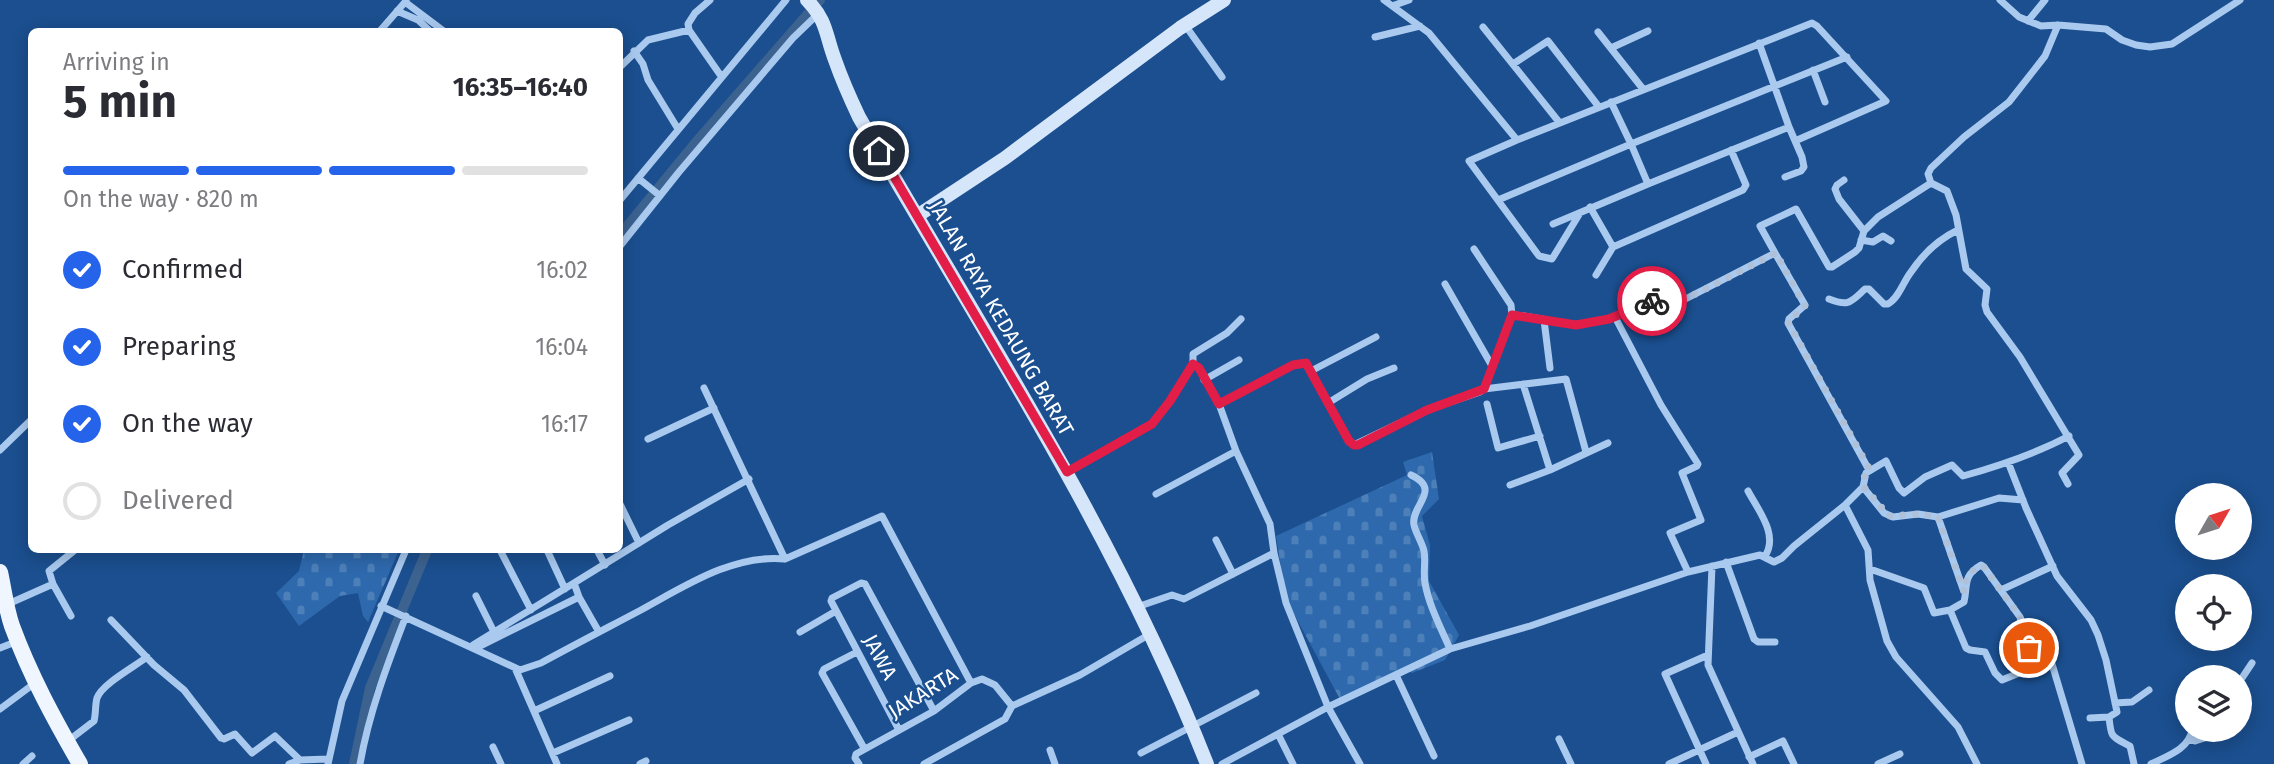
<!DOCTYPE html>
<meta charset="utf-8">
<style>
body{margin:0;font-family:"Fira Sans",sans-serif;background:#f7f7f7;color:#2b2b33;height:100vh;display:flex;flex-direction:column;font-size:26px;white-space:nowrap}
*{box-sizing:border-box;margin:0}
p{font-size:23px;color:#7c7c81}
.icon{flex:none;width:38px;height:38px;fill:none;stroke:currentColor;stroke-width:2;stroke-linecap:round;stroke-linejoin:round}
.map{position:relative;flex:1;overflow:hidden}
.drawer{position:absolute;left:28px;top:28px;width:595px;height:525px;display:flex;flex-direction:column;background:#fff;border-radius:10px;box-shadow:0 4px 18px #0003}
.drawer>*{flex:none}
.needle{width:46px;rotate:51deg}
.fabs{position:absolute;left:2175px;top:483px;display:grid;gap:14px}
.fabs a{display:grid;place-items:center;width:77px;height:77px;border-radius:50%;background:#fff;box-shadow:0 4px 18px #0003;font-size:35px}
.pin{position:absolute;display:grid;place-items:center;width:60px;height:60px;color:#fff;margin:-30px;border:4px solid #fff;border-radius:50%;box-shadow:0 2px 7px #0007}
.courier{position:absolute;display:grid;place-items:center;width:70px;height:70px;margin:-35px;border:5px solid #e11d48;border-radius:50%;background:#fff;color:#222;box-shadow:0 2px 9px #0007}
.overview em{font-style:normal;font-weight:700}
.overview div{display:flex;flex-direction:column-reverse}
.overview{display:flex;align-items:center;justify-content:space-between;height:119px;padding:0 35px}
h1{font-size:46px;font-weight:700;line-height:52px}
.bar{display:grid;grid-template-columns:repeat(4,1fr);gap:10px 7px;align-content:center;height:84px;padding:0 35px}
.bar i{height:9px;border-radius:5px;background:#e1e1e2}
.bar .on{background:#2563eb}
.bar p{grid-column:span 4}
ol{padding:0 35px;list-style:none}
li{display:flex;align-items:center;gap:21px;height:77px}
li p{margin-inline-start:auto}
li .icon{padding:7px;border-radius:50%;background:#2563eb;color:#fff;stroke-width:4}
li:last-child{color:#7c7c81}
li i{width:38px;height:38px;border:4px solid #e1e1e2;border-radius:50%}
.map>svg:first-child{display:block}
.cemetery{fill:url(#cemetery-stones)}
.lines{fill:none;stroke-linecap:round;stroke-linejoin:round}
.canal{stroke:#3c6290;stroke-width:10}
.street{stroke:#a9c9ee;stroke-width:7}
.secondary{stroke:#d6e6fa;stroke-width:14}
.primary{stroke:#f0f6ff;stroke-width:16}
.done{stroke:#afc1d8;stroke-width:7;stroke-dasharray:0 12.6}
.route{stroke:#e11d48;stroke-width:9}
.labels{text-anchor:middle;stroke-width:5;stroke-linejoin:round;paint-order:stroke}
.street-label{font-size:21px;fill:#fff;stroke:#1b4f8f}
</style>
<div class="map">
<svg width="2274" height="764" viewBox="0 0 2274 764">
<defs>
<pattern id="cemetery-stones" width="16" height="16" patternUnits="userSpaceOnUse" patternTransform="scale(1.75)"><rect width="16" height="16" fill="#2e69ad"/><path d="M2 7V4a2 2 0 0 1 4 0v3zM10 15v-3a2 2 0 0 1 4 0v3z" fill="#4d80b9"/></pattern>
</defs>
<rect width="100%" height="100%" fill="#1b4f8f"/>
<path class="cemetery" d="M1432,452L1439,499L1422,516L1430,545L1429,581L1459,635L1445,660L1412,673L1402,668L1341,701L1286,599L1276,536L1407,475L1403,462Z
M304,550H399L368,622L363,616L358,593L340,596L299,626L276,593L299,571Z"/>
<g class="lines">
<path class="canal" d="M620,235L697,141L820,0
M354,764L370,688L427,550"/>
<path class="street" d="M1384,0L1429,33L1517,140L1812,23L1817,26L1886,101L1795,141
M2000,0L2019,17L2041,26L2058,25L2106,29L2122,40L2136,45L2150,47L2172,44L2240,0
M405,2L445,32
M1392,6L1409,0
M397,11L418,20L431,32
M2028,21L2045,0
M1185,25L1222,77
M1483,27L1559,122
M689,30L688,24L695,13L710,0
M379,32L406,1
M1598,32L1643,89
M1375,37L1420,26
M1759,43L1789,127L1648,184L1631,144L1847,57
M1611,48L1648,31
M634,51L643,64L648,80L678,129
M1513,64L1548,41L1599,107
M620,67L648,40L689,30L721,76
M1813,70L1825,102
M1517,140L1469,161L1539,256L1552,259L1580,213
M1785,177L1801,171L1804,167L1802,157L1789,127
M638,178L659,195
M1844,180L1837,185L1835,189L1839,199L1864,231
M1931,183L1947,191L1956,215L1966,269L1987,289L1985,305L1987,312L2020,357L2079,455L2062,473L2068,484
M620,200L786,0
M1498,200L1631,144L1611,102
M1590,207L1613,247
M1553,224L1648,184
M1861,240L1873,242L1883,236L1891,241
M620,246L679,172L793,38L819,13
M1775,253L1760,226L1796,209L1829,267H1832L1855,252L1859,248L1864,231L1878,217L1931,183L1928,174L1931,168L1964,137L2009,102L2045,56L2058,25
M1596,275L1613,247L1743,190L1746,185L1731,150
M1445,284L1492,366
M1829,299C1849,307 1851,302 1865,289H1869L1884,304H1888C1899,298 1903,282 1911,272C1923,254 1939,239 1958,230
M1512,315L1524,316L1576,325L1609,319L1655,299L1664,308H1668L1775,253L1805,305L1789,319L1788,323L1869,470
M1615,317L1661,405L1698,464L1697,466L1682,473L1701,520L1670,533L1688,572
M1544,320L1550,368
M1193,364L1199,368L1219,404L1236,451L1270,524L1274,553L1286,603L1328,707L1360,764
M1311,371L1376,337
M1204,380L1239,360
M1523,384L1550,470
M704,388L785,559
M1484,389L1566,379L1586,452
M1328,403L1367,379L1394,368
M1219,404L1293,365L1306,363L1349,441L1354,445L1427,410L1480,392L1484,389L1512,315L1511,305L1474,249
M1487,404L1498,448L1540,436
M648,439L714,408
M0,450L32,419
M2008,462L2026,508L2057,576L2091,620L2098,635L2106,660L2117,712L2109,717C2111,738 2111,736 2130,746L2134,764
M1067,472L1152,424L1170,401L1193,364V354L1227,333L1241,319
M1411,475C1443,490 1410,506 1414,525C1416,534 1422,542 1424,551C1426,561 1423,572 1425,583C1429,606 1441,628 1450,649
M1510,485L1550,470L1608,443
M1863,487L1884,513L1893,517L1918,514L1938,517L1999,498L2023,500
M1748,491C1758,510 1779,535 1765,556
M1156,494L1236,451
M620,504L639,543
M1845,505L1868,550L1870,580L1887,641L1896,657L1958,727L1977,764
M1938,517L1963,589
M1216,540L1233,574
M547,550L565,589
M597,550L605,565
M501,552L531,610
M1726,562L1754,639L1758,642H1775
M1712,566L1708,665L1753,764
M1870,569L1924,588L1934,613L1950,610
M2001,590L2053,566
M476,596L494,632
M579,597L599,632
M8,604L53,584
M381,606L520,670L541,663C574,645 607,628 641,610C685,586 733,554 785,559L882,516L971,683
M1137,607L1172,595L1184,599L1274,553
M71,616L53,584L49,571L75,550
M111,620L154,665L184,690L221,738L224,739L235,734L252,753L275,736L300,760
M800,632L836,611
M473,645L574,583
M0,648L18,641
M476,648L579,597L574,583L668,525L749,479
M857,652L824,669L822,673L864,748
M515,668L557,764
M2033,668L2020,617L1984,567L1981,565C1962,576 1968,586 1964,602L1950,610L1966,648L1970,650L1985,652L1995,673L2002,680L2041,664L2047,663L2052,664L2082,764
M1396,675L1434,756
M2240,681L2252,663
M2115,703L2132,702L2149,690
M0,709L35,683
M534,711L610,676
M2090,718L2109,717
M899,730L831,601L832,598L861,583L865,584L934,711
M1278,734L1293,764
M1559,739L1571,764
M2189,739L2195,741L2223,732
M68,741L94,721C96,714 95,705 97,698C102,684 134,667 147,657
M493,747L501,764
M1050,750L1055,764
M553,753L629,720
M1141,753L1256,693
M1749,757L1783,741L1794,764
M23,764L32,756
M289,764L300,760L328,759
M328,764L342,701L406,550
M360,764C369,713 387,665 406,616
M640,764L646,761
M859,764L855,758L856,754L934,711L971,683L982,679L995,685L1012,706
M924,764L1005,719L1012,706L1080,675L1150,634
M1222,764L1328,707L1450,649L1530,626L1688,572L1760,555L1774,562L1782,558L1794,546L1845,505L1863,487L1866,473L1886,461L1899,488L1904,493L1925,477L1952,465L1963,476C1999,466 2035,454 2069,436
M1669,764L1738,732
M1706,764L1665,674L1708,655
M1878,764L1900,754
M2151,764C2167,756 2189,749 2192,730"/>
<path class="secondary" d="M807,0C828,22 825,34 835,60C842,80 850,98 859,117C981,329 1117,536 1207,764
M917,216L1005,158L1180,28L1224,0"/>
<path class="primary" d="M0,572C4,590 6,609 12,626C30,675 54,719 80,764"/>
</g>
<g class="lines">
<path class="done" d="M1652,301L1655,299L1664,308H1668L1776,253L1805,306L1788,322L1870,470L1864,477L1863,486L1889,516L1918,514L1938,517L1964,592C1964,581 1972,567 1983,566L2020,617L2029,648"/>
<path class="route" d="M879,151L1067,472L1152,424L1170,401L1193,364L1199,368L1219,404L1293,365L1306,363L1349,441L1354,445H1358L1427,410L1484,389L1512,315L1576,325L1609,319L1652,301"/>
</g>
<g class="labels">
<g class="street-label">
<text transform="translate(1001 318) rotate(60)" y="7">JALAN RAYA KEDAUNG BARAT</text>
<text transform="translate(880 657) rotate(62)" y="7">JAWA</text>
<text transform="translate(923 693) rotate(-32)" y="7">JAKARTA</text>
</g>
</g>
</svg>
<div class="fabs">
<a><svg class="needle" viewBox="-14 -14 28 28"><path d="M0-13l5 13h-10z" fill="#e53935"/><path d="M0 13l5-13h-10z" fill="#7c7c81"/></svg></a>
<a><svg class="icon" aria-label="locate" viewBox="0 0 24 24"><circle cx="12" cy="12" r="6"/><path d="M12 2v4M12 18v4M2 12h4M18 12h4"/></svg></a>
<a><svg class="icon" aria-label="layers" viewBox="0 0 24 24"><path d="M12 4l9 5-9 5-9-5zM3 14l9 5 9-5"/></svg></a>
</div>
<div class="pin" style="left:2029px;top:648px;background:#ea580c"><svg class="icon" aria-label="bag" viewBox="0 0 24 24"><path d="M5 8h14l-1 12H6zM9 8a3 3 0 0 1 6 0"/></svg></div>
<div class="pin" style="left:879px;top:151px;background:#1f2937"><svg class="icon" aria-label="home" viewBox="0 0 24 24"><path d="M3 11l9-7 9 7M6 9v11h12V9"/></svg></div>
<div class="courier" style="left:1652px;top:301px"><svg class="icon" aria-label="bike" viewBox="0 0 24 24"><circle cx="6" cy="16" r="4"/><circle cx="18" cy="16" r="4"/><path d="M6 16l4-8h5l3 8M10 8l3 8H6M13 5h3"/></svg></div>
<section class="drawer">
<div class="overview"><div><h1>5 min</h1><p>Arriving in</p></div><em>16:35–16:40</em></div>
<div class="bar"><i class="on"></i><i class="on"></i><i class="on"></i><i></i><p>On the way · 820 m</p></div>
<ol>
<li><svg class="icon" aria-label="check" viewBox="0 0 24 24"><path d="M5 12l5 5 9-10"/></svg>Confirmed<p>16:02</p></li>
<li><svg class="icon" aria-label="check" viewBox="0 0 24 24"><path d="M5 12l5 5 9-10"/></svg>Preparing<p>16:04</p></li>
<li><svg class="icon" aria-label="check" viewBox="0 0 24 24"><path d="M5 12l5 5 9-10"/></svg>On the way<p>16:17</p></li>
<li><i></i>Delivered</li>
</ol>
</section>
</div>
